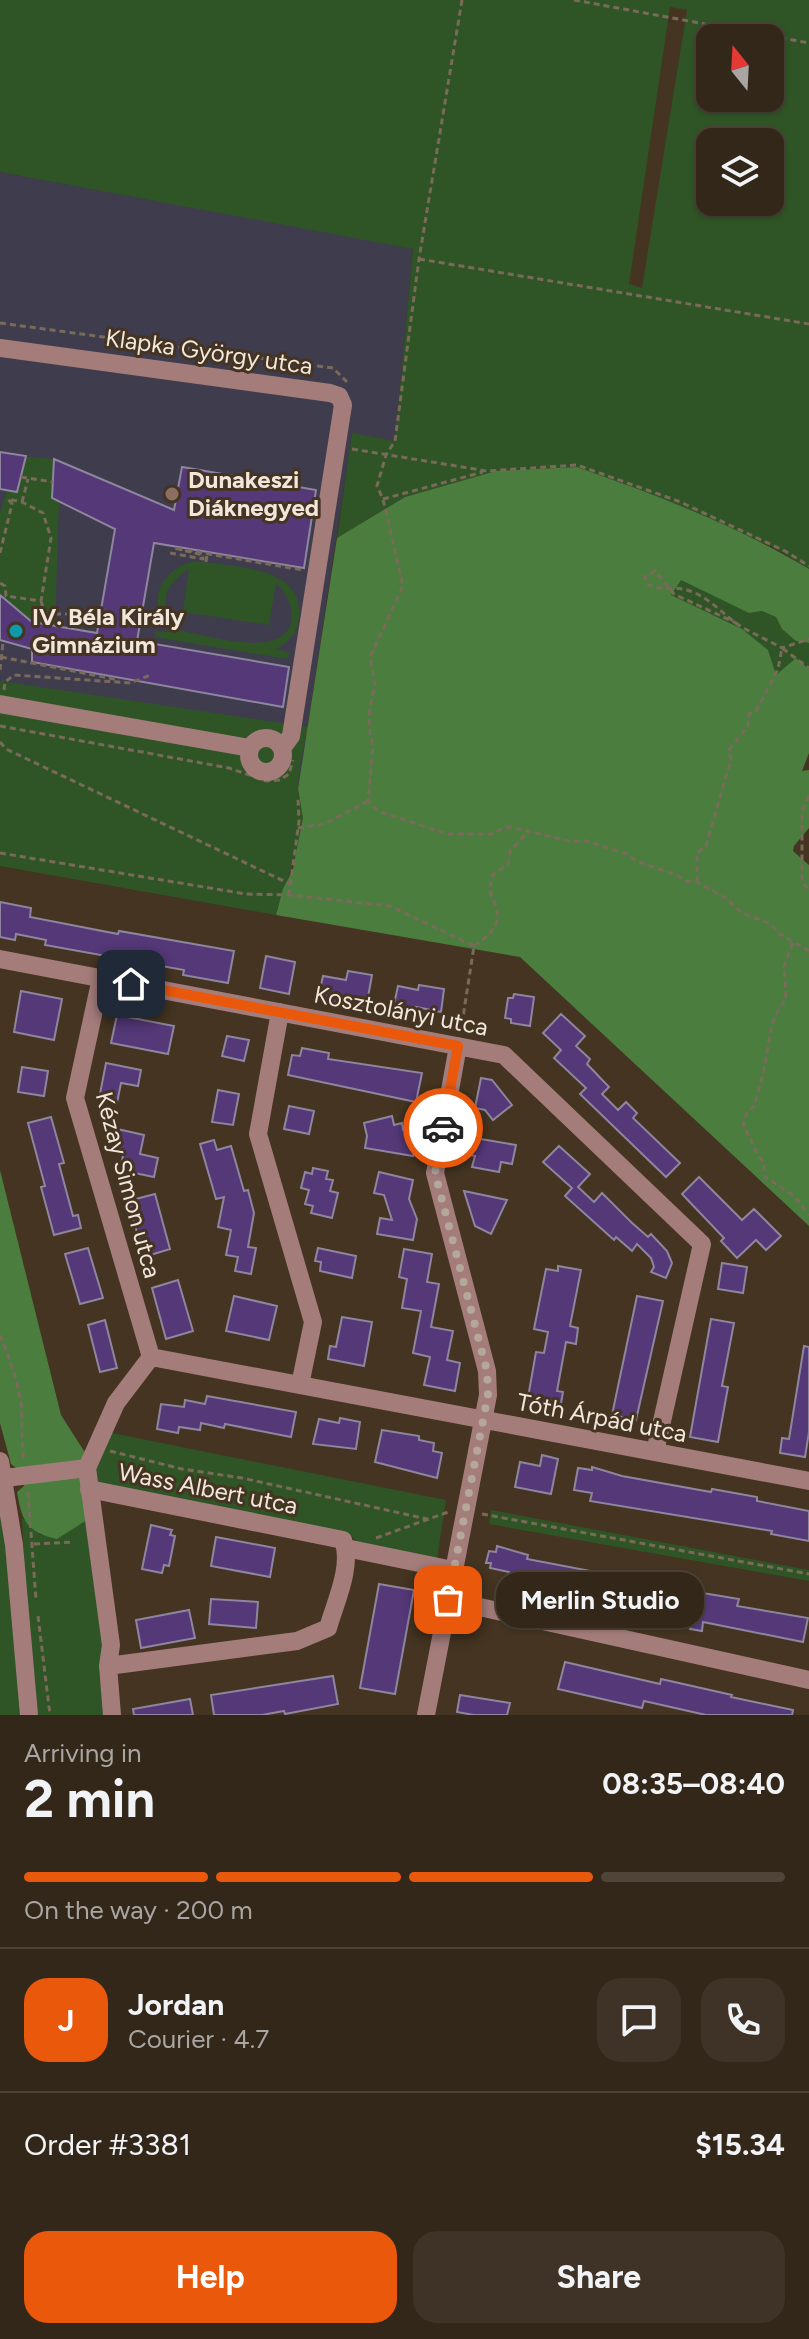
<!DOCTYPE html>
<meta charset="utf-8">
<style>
body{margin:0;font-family:Figtree,sans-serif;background:#3e3326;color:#f1f3f6;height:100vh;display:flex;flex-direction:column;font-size:30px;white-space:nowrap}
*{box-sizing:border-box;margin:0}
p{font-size:26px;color:#a9a5a2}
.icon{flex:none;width:44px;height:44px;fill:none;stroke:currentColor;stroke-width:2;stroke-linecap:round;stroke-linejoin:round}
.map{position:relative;height:1715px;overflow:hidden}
.drawer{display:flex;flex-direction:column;background:#332719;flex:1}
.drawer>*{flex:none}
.needle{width:52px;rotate:342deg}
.fabs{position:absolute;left:696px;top:24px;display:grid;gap:16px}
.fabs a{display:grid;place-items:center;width:88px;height:88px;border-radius:16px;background:#332719;box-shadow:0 2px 6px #0004,0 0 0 2px #4e4438;font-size:40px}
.pin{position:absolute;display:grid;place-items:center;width:68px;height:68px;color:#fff;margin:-34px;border-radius:16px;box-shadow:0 4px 12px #0006}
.courier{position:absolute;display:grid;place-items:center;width:80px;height:80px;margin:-40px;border:6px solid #ea580c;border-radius:50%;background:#fff;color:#222;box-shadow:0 2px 10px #0007}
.bubble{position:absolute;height:56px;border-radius:24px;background:#332719;box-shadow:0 2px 6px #0004,0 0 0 2px #4e4438;font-size:26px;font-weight:700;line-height:56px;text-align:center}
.headline em{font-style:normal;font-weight:700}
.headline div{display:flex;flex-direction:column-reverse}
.headline{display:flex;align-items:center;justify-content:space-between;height:136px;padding:0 24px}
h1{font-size:52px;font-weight:700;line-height:60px}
.bar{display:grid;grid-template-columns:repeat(4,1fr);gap:12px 8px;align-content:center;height:96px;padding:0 24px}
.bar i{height:10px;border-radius:6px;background:#4e4438}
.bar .on{background:#ea580c}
.bar p{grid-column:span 4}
.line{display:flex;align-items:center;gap:20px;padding:0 24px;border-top:2px solid #4e4438}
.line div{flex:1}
.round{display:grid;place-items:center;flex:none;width:84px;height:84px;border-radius:24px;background:#3e3326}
.action{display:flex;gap:16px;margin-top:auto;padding:16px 24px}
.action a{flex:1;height:92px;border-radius:24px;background:#ea580c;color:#fff;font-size:32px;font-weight:700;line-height:92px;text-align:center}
.action a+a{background:#3e3326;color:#f1f3f6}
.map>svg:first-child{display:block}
.education{fill:#3f3c4e}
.green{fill:#2f5526;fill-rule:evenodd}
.forest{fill:#4b7d3f}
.building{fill:#543878;stroke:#8e859e;stroke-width:2}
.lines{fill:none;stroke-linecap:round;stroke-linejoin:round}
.path{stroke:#796a5a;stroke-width:3;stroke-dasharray:6 4;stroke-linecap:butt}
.minor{stroke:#a47d7b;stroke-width:18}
.done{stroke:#b5a89b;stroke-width:8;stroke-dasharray:0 14.4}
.route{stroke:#ea580c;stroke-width:10}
.education-dot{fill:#8d6e63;stroke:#443421;stroke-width:3}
.culture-dot{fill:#0f9aa8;stroke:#443421;stroke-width:3}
.labels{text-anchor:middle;stroke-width:6;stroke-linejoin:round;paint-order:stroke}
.street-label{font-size:24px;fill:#f2e7dc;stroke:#443421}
.poi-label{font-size:24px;font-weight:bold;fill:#f2e7dc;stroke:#443421;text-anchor:start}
</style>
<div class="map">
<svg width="809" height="1715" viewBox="0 0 809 1715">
<rect width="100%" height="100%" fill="#443421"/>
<path class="education" d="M0,172L413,248L395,441L352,434L298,789L0,846Z"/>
<path class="green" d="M0,0H809V569L775,548L627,485L577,467L496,471L405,497L337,538L352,433L395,441L413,249L0,172ZM670,7L687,10L642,288L629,284ZM710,38H770V98H710ZM710,142H770V202H710Z
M26,457L54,459L52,498L59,502L55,626L32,622L0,595V513L7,490Z
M196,561C231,567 302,565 299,615C298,633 291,640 276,649L289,652L288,659L155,637L156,631L169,632C167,626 163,621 160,614C151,587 170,566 196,561ZM189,569L183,612L269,625L276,583C287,594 294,606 291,622C282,660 208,635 181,631C159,605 160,588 189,569Z
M681,579L749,613L762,611L776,617L782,629L796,641L809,643V669L796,658L776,676L671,595Z
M0,681L308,727C304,747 298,769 298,789C298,799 303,809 303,819C301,854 284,882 276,915L0,866Z
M112,1433L446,1500L437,1559L360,1544L348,1533L82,1484L84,1451Z
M0,1506L6,1541L21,1715H0Z
M491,1510L809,1570V1581L489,1524Z
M22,1518L41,1535L87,1520L104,1643L99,1672L105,1715H36L26,1609Z"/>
<path class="forest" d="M577,467C656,495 738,526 809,569V643L796,641L782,629L776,617L762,611L749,613L681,580L671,595L742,629L768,650L776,675L796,658L809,669V753L802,771L809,770V828L794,846L793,851L809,865V1226L520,957L276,915L283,889L293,869L298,843L303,818L298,789L337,538L405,497L496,471Z
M0,1170L61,1415L84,1451L82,1484L87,1520L57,1539C26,1532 22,1521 17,1492L24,1486L20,1471L11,1464L0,1423Z"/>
<path class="building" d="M0,452L26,456L17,492L0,489Z
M54,459L174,510L182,467L316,490L304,568L154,543L137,641L289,667L283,707L32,662V649L0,640V595L32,622L97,633L115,529L52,498Z
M0,902L31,908L30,917L118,934L119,931L234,951L228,983L183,975L184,970L45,945L46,940L16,934L15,940L0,937Z
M266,956L295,962L289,994L260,988Z
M348,971L372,975L366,1008L318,999L323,976L346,980Z
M419,985L444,989L441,1012L416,1007L414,1013L393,1009L398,986L418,990Z
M21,991L62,999L54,1040L14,1032Z
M514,994L534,997L530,1026L511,1023V1019L505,1018L508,998H513Z
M561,1014L585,1036L576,1046L590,1059L587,1064L609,1087L602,1094L618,1110L626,1102L637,1113L633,1118L680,1163L666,1177L580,1094L586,1088L554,1058L561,1050L543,1033Z
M117,1015L174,1026L168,1054L111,1043Z
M227,1036L249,1040L244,1061L222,1056Z
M302,1048L329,1053L328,1059L422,1073L416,1102L288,1075L292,1055L300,1056Z
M106,1063L141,1070L138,1086L121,1083L117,1103L99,1099Z
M22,1067L48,1071L44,1096L18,1092Z
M481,1078L492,1080L512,1105L493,1120L485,1110L475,1108Z
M218,1090L239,1094L233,1125L212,1122Z
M289,1106L314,1111L309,1134L284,1129Z
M392,1116L394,1125L402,1123L403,1130L409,1128L407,1138L416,1140L413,1156L365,1148L367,1136L364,1123Z
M51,1117L64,1163L59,1164L73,1216L78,1215L81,1228L54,1235L41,1187L45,1186L28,1123Z
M113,1128L144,1135L140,1154L158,1158L154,1177L120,1170L124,1151L109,1148Z
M469,1137L516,1145L512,1164L501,1162L499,1172L472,1167L475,1156L466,1154Z
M214,1140L217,1150L231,1146L244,1191L248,1190L254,1213L248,1247L256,1248L251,1274L235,1271L238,1257L226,1255L231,1230L218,1227L224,1197L216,1199L200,1144Z
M559,1146L590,1174L578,1187L594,1202L602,1193L631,1222L648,1237L651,1234L667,1251L672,1263L666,1278L651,1272L654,1267L651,1258L637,1244L632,1251L616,1237L614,1240L565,1196L572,1188L543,1162Z
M313,1168L328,1171L326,1179L333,1180L330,1191L338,1193L332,1218L311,1213L313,1206L305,1204L309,1190L301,1188L305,1172L312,1174Z
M379,1172L413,1180L409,1199L417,1219L413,1240L377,1234L380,1218L392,1220L384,1195L374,1193Z
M699,1177L742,1220L754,1209L781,1236L766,1250L756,1240L737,1258L721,1241L724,1238L682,1194Z
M464,1191L507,1200L491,1234L475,1226Z
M155,1194L170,1249L144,1257L128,1201Z
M88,1248L103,1298L80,1304L65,1254Z
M318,1248L356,1256L352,1278L320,1271L321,1262L315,1261Z
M404,1249L432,1254L427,1282L439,1284L431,1327L453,1331L447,1360L460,1363L455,1391L424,1385L430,1357L413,1353L421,1311L402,1308L407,1279L399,1277Z
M722,1263L747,1267L743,1293L718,1289Z
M558,1266L581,1270L570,1326L578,1328L576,1344L566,1342L557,1391L563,1392L560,1409L527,1403L536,1352L544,1353L548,1332L534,1329L546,1269L558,1271Z
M178,1280L193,1331L166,1339L152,1288Z
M234,1296L277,1306L269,1340L226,1331Z
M637,1296L663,1301L636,1420L612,1415Z
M342,1317L372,1322L364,1366L328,1359L330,1346L336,1347Z
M711,1319L734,1323L722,1386L728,1387L718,1442L690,1437Z
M105,1320L117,1368L100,1372L88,1325Z
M804,1346L809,1347V1432L805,1457L780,1453L782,1438L789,1439Z
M207,1396L296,1412L291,1437L225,1424L224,1428L201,1423L200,1430L179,1427L178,1433L157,1429L161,1404L184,1407L185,1400L205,1404Z
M340,1418L360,1422L356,1449L313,1444L319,1419L339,1423Z
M382,1430L419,1436V1440L434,1443L433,1451L442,1453L437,1478L375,1462Z
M542,1455L558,1459L551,1494L515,1487L520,1462L540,1466Z
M592,1467L622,1476L711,1492L712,1489L757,1497V1501L809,1511V1541L771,1534L772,1531L590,1501L592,1493L574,1490L578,1468L592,1470Z
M151,1525L172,1530L170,1535L175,1536L169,1566L164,1565L162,1573L142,1569Z
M216,1537L275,1548L270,1577L211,1566Z
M497,1546L528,1555L527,1559L601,1573L600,1576L739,1599L737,1606L808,1618L803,1642L703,1622L702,1631L690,1629L692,1620L680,1618V1615L612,1603L613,1597L588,1592L587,1595L567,1592L507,1577L509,1572L490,1568L491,1563H486L489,1551L496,1552Z
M379,1584L414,1590L395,1694L360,1688Z
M211,1599L258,1602L256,1628L209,1624Z
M189,1610L195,1638L141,1648L136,1620Z
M565,1662L660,1684L661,1679L732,1695L731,1697L793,1710L792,1715H706L644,1701L642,1708L558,1689Z
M333,1676L338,1704L285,1714L284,1711L262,1715H214L211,1695Z
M460,1695L510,1703L507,1715H474L457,1712Z
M190,1699L193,1715H134L133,1709Z"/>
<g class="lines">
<path class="path" d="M462,0L419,259L395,441L386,455L377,486L383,499L403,586L370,657L375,685L370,707L369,726L373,747L368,801L378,811L447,834H493L505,827L515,828L573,842L583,840L627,854L636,861L679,876L685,881L697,882L726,898L742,913L771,924L778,933L809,951
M574,0L809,43
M419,259L809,324
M0,323L318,366L333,368L347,382
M352,449L487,471L577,465L678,501L785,551L809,566
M21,477L53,482
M383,499L483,472
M22,502L28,479
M0,553L12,504L8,499L22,502L43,513L51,538L41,601L6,596L5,586L0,583
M170,553L203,559V555L174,548L303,570
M206,562L207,554
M41,601L45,614V624
M45,614H78
M738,624L674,594L655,571L645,576L647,584C661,592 675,585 690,591C708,597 722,613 737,624C751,633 768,640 782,648L809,639
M1,657L119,680
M0,670L3,643
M4,690L5,682L14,675L131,683L150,675
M0,726L229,768L266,781L280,780L289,774L293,760
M0,742L6,749L290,884
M809,796L802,811V882L809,890
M298,828L324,824L368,801
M0,853L246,894L289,895L390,906L474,946L461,1030
M697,882V853L706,846L731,759L729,750L748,726L749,714L756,711L778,669L782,648L809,668
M289,895L299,821L298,799
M793,943L784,966L786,999C769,1021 771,1032 766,1058C764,1074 758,1091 754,1107L747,1111L743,1127C754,1139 752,1151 764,1162V1176L794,1196L809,1215
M474,946C500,928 503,919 489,890L493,875L508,864L510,851L529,831
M0,1335C9,1357 17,1379 21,1403C23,1422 21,1441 24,1461
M110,1451L182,1469L242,1478L427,1519
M28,1492L36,1600
M482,1514L809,1574
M376,1538L451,1511
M34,1544L74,1542
M38,1616L50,1715"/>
<path class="minor" d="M0,348L330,393L339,396L343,405L291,736L282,748
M0,704L250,748
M249 755a17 17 0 1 1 34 0a17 17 0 1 1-34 0Z
M0,959L504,1055L702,1244L655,1452
M101,978L75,1098L151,1357
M280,1012L258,1134L313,1322L300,1385
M151,1357L809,1481
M0,1461L14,1545L29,1715
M5,1478L87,1468
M89,1489L343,1540C353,1566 335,1603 328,1628L297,1641L108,1666
M346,1548L453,1570
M448,1600L809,1680
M112,1715L108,1666L111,1645L87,1468L116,1403L151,1357
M426,1715L488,1395L487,1371L435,1173L458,1046"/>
</g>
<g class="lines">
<path class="done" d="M443,1128L435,1173L487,1371L488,1395L448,1600"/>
<path class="route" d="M131,984L458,1046L443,1128"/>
</g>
<circle class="education-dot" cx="172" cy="494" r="8"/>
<circle class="culture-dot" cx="16" cy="631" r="8"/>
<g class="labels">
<g class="street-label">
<text transform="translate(209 352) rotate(8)" y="8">Klapka György utca</text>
<text transform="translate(401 1011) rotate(11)" y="8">Kosztolányi utca</text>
<text transform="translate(128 1185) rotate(75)" y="8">Kézay Simon utca</text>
<text transform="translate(602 1418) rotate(11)" y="8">Tóth Árpád utca</text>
<text transform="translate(208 1489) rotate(11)" y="8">Wass Albert utca</text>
</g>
<g class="poi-label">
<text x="188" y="488">Dunakeszi<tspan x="188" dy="28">Diáknegyed</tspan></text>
<text x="32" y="625">IV. Béla Király<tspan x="32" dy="28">Gimnázium</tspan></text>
</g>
</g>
</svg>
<div class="fabs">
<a><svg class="needle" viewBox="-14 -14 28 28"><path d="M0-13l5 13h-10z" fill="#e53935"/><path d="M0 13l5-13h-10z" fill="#a9a5a2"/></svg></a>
<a><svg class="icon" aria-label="layers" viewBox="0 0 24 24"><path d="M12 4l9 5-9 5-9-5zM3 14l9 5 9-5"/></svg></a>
</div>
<div class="pin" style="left:448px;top:1600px;background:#ea580c"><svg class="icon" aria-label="bag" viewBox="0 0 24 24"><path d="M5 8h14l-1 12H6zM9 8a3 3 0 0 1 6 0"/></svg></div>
<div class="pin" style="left:131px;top:984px;background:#1f2937"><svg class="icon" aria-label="home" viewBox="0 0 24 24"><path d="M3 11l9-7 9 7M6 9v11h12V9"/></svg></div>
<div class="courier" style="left:443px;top:1128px"><svg class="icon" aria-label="car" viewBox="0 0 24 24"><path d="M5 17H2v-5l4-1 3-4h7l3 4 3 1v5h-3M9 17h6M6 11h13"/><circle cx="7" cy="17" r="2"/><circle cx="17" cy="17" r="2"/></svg></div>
<div class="bubble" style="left:496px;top:1572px;width:208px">Merlin Studio</div>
</div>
<section class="drawer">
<div class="headline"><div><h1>2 min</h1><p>Arriving in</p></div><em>08:35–08:40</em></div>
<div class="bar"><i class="on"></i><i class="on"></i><i class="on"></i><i></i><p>On the way · 200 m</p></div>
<div class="line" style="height:144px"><b class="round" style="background:#ea580c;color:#fff">J</b><div><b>Jordan</b><p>Courier · 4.7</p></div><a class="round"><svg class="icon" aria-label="chat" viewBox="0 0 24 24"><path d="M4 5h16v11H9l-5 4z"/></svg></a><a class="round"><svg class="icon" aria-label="phone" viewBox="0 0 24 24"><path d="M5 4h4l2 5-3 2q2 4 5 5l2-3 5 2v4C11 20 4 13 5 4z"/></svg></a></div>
<div class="line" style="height:104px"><div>Order #3381</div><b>$15.34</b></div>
<div class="action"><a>Help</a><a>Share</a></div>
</section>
